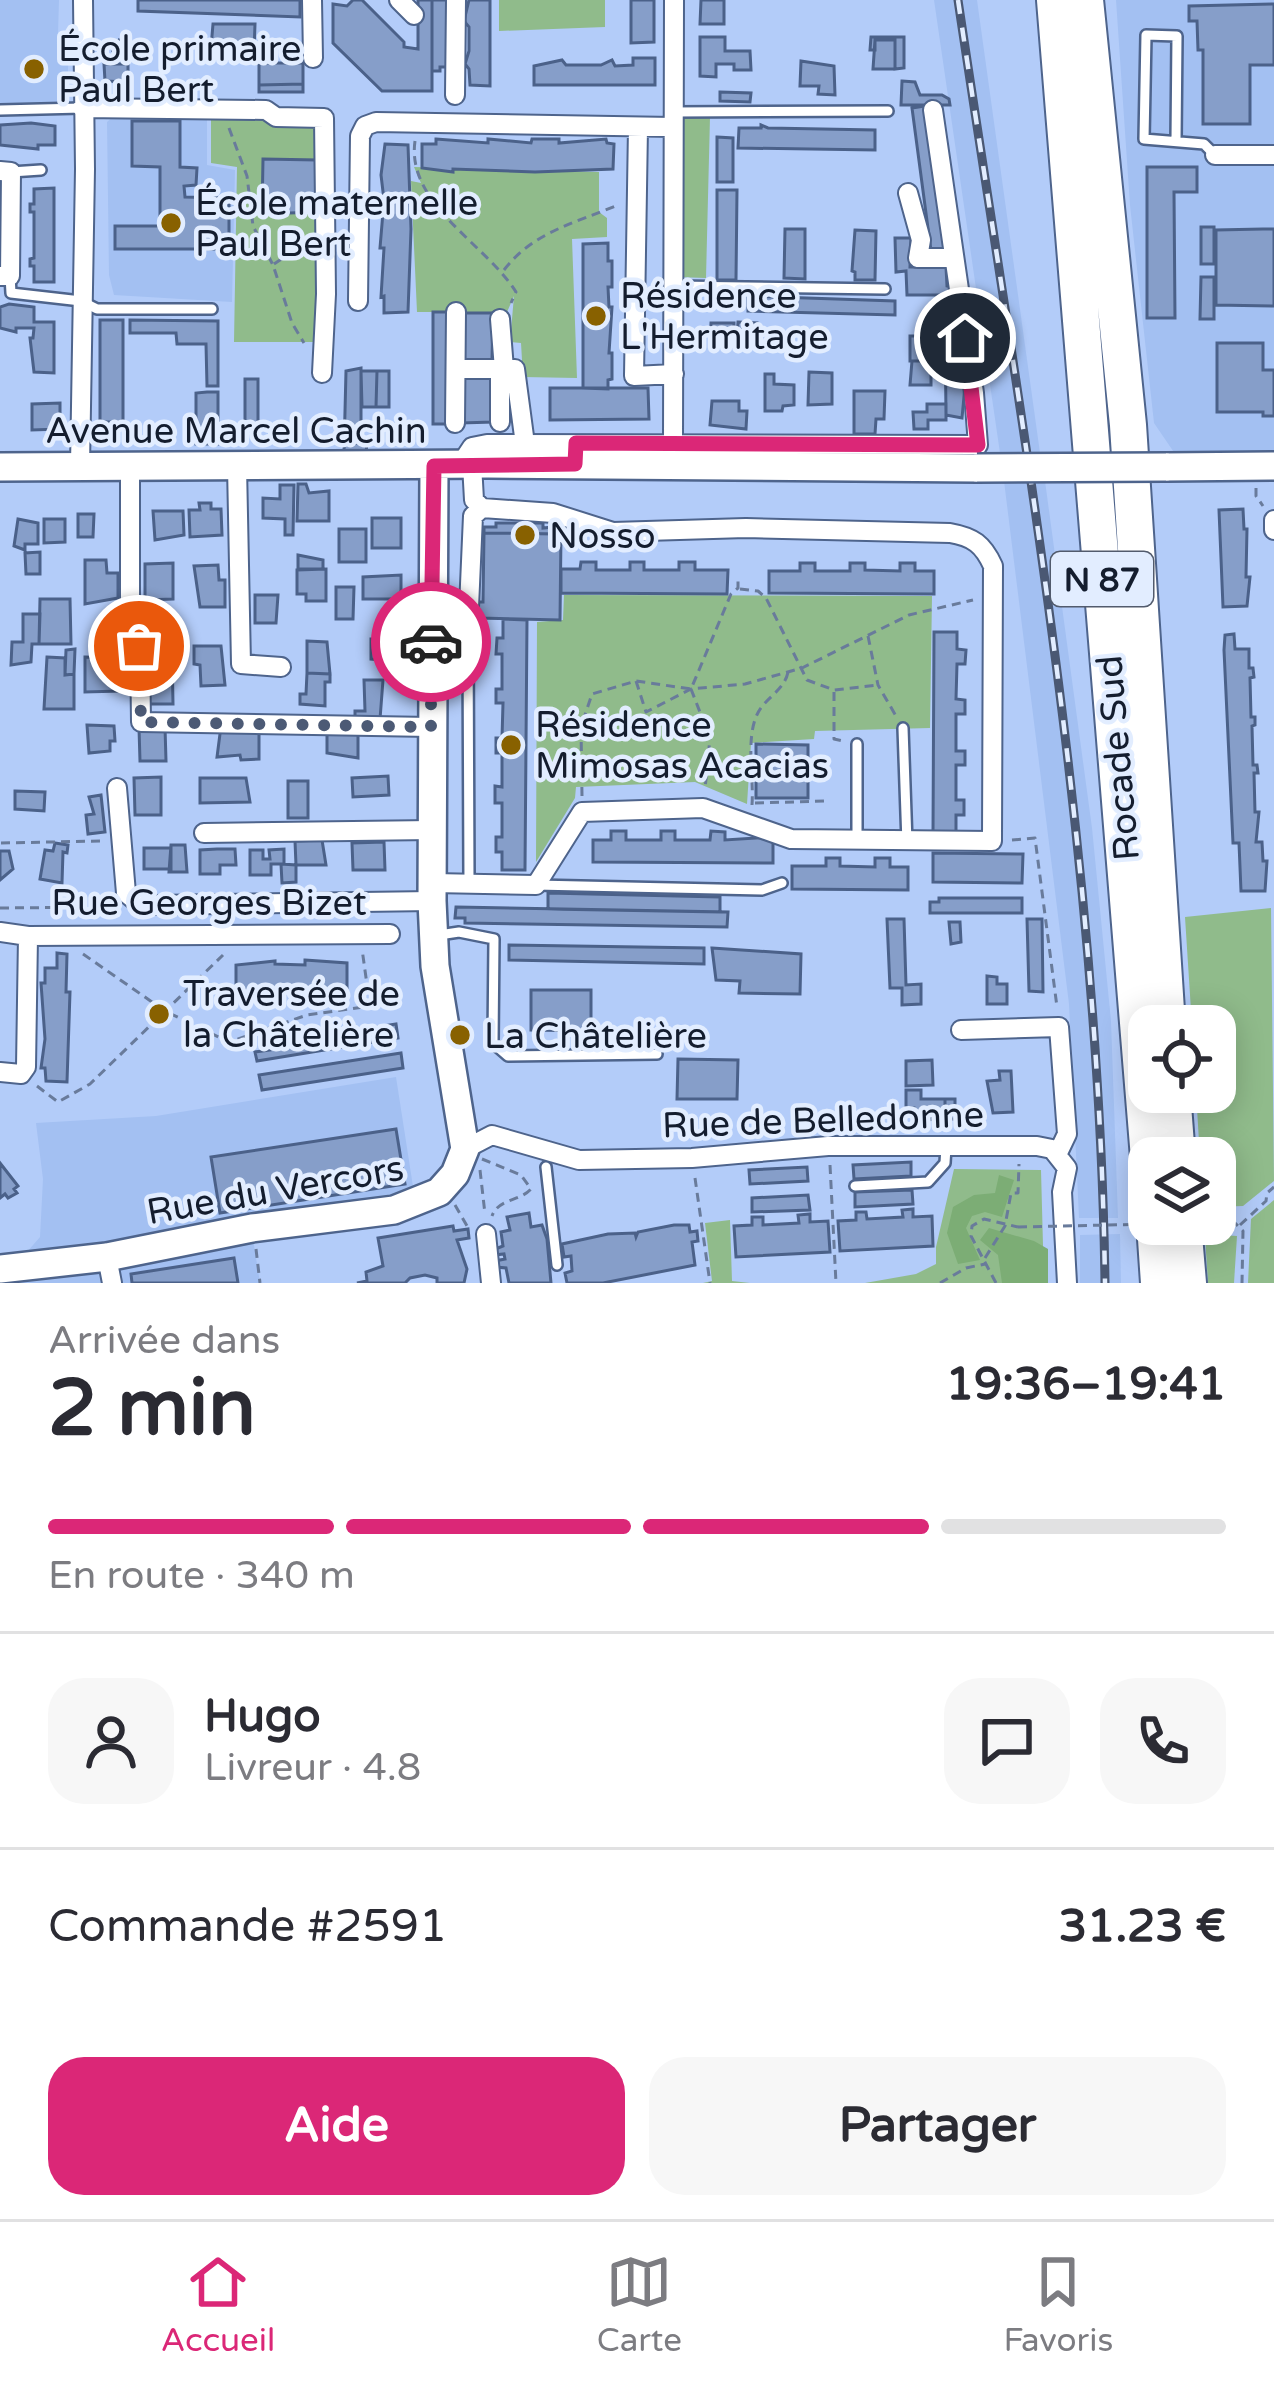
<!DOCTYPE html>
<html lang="fr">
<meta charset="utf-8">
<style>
body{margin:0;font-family:"Varela Round",sans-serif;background:#f7f7f7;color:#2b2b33;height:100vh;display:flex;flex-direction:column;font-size:45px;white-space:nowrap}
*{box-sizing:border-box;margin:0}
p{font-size:39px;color:#7c7c81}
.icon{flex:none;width:66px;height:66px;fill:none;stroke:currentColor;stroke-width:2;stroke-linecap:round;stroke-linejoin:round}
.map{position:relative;height:1283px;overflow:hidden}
.side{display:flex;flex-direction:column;background:#fff;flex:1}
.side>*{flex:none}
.tools{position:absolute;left:1128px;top:1005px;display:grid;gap:24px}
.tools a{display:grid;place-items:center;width:108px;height:108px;border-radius:24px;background:#fff;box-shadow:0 6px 30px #0003;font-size:60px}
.pin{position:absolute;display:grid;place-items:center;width:102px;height:102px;color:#fff;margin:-51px;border:6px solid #fff;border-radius:50%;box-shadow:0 3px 12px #0007}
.courier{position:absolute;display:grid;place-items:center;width:120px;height:120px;margin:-60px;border:9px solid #db2777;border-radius:50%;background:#fff;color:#222;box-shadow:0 3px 15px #0007}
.summary em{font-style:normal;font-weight:700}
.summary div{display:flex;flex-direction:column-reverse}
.summary{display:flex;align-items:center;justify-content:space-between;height:204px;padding:0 48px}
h1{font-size:78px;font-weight:700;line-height:90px}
.bar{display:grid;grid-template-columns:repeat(4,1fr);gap:18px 12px;align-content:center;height:144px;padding:0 48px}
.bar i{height:15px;border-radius:9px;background:#e1e1e2}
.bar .current{background:#db2777}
.bar p{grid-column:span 4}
.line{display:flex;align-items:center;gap:30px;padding:0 48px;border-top:3px solid #e1e1e2}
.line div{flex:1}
.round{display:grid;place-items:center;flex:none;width:126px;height:126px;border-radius:36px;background:#f7f7f7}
.primary-button{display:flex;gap:24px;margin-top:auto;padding:24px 48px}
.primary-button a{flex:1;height:138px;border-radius:36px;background:#db2777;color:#fff;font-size:48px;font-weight:700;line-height:138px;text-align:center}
.primary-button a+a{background:#f7f7f7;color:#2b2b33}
.tab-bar{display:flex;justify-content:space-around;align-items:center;height:168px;border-top:3px solid #e1e1e2;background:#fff;font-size:33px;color:#7c7c81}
.tab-bar a{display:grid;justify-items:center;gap:6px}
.tab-bar .current{color:#db2777}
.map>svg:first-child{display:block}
.built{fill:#a3c0f2}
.green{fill:#90bb8b}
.forest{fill:#7cad75}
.building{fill:#869ec9;stroke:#4b6189;stroke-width:3}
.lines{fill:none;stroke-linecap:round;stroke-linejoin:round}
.lane-casing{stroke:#4e648c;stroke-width:14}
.street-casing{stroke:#4e648c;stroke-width:22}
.secondary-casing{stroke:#4e648c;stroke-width:32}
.highway-casing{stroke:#4e648c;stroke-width:40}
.path{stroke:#697b9b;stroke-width:3;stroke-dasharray:9 6;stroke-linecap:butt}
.lane{stroke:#fff;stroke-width:9}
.street{stroke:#fff;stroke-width:18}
.secondary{stroke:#fff;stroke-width:27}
.highway{stroke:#fff;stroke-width:36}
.rail-casing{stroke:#4a5873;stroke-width:9}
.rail{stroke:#e2edff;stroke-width:4.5;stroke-dasharray:14;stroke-linecap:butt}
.secondary-bridge-casing{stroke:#4e648c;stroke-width:32;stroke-linecap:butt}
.path-bridge{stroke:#697b9b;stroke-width:3;stroke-dasharray:9 6;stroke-linecap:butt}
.secondary-bridge{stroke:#fff;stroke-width:27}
.done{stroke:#4c5a75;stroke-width:12;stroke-dasharray:0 21.6}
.route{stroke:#db2777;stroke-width:15}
.poi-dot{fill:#886100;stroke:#e2edff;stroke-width:4.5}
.labels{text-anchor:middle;stroke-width:9;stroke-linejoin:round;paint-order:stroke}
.shield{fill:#e2edff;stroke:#525b6d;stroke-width:3}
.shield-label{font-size:33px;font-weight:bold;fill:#141d2e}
.poi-label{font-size:36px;fill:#141d2e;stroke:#e2edff;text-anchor:start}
.street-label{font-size:36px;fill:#141d2e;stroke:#e2edff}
</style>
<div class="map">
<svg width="1274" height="1283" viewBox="0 0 1274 1283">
<rect width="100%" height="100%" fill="#b3ccf9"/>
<path class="built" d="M0,0H59L58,34H69L67,104L0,103Z
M934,0H977L1040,453H1000Z
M1116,0H1274V466L1184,467L1154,423L1130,205Z
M115,115H207V165L235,170L232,302L114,295L109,275L107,122Z
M1004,481H1045L1092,828L1111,1021L1118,1218H1079L1069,1004Z
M396,1077L414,1193L250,1220L260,1283H0L40,1237L43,1179L36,1123L156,1116Z
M1120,1234L1121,1283H1080V1235Z"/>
<path class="green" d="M499,0H605V27L499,31Z
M211,115L321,118L320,342H234L237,167L211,163Z
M710,117L706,278L676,277V118Z
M414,167L599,172V212L607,218V237L572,239L577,378L523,377L521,343L510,342L514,296L507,312H417L411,181L421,183Z
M564,595L932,596L930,728L815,731L814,739L751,743L747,804L695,782L576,787L575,798L536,862L537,622L563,620Z
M1271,908L1274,1181L1243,1206L1215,1207V1158H1200L1196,1092H1215V1026H1192L1185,917Z
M954,1169L1041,1170L1044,1283H865L916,1274L936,1264V1247Z
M1274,1200V1283H1248L1251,1219Z
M730,1220L732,1281L750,1283H703L712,1281L705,1223Z
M1221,1235L1237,1236L1234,1283H1208L1205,1237Z"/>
<path class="forest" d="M999,1175L1014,1180L1002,1217L985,1212L972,1216L966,1228L980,1260L958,1264L947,1233L953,1207L974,1195L995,1193Z
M989,1228L1034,1241L1048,1249V1283H1002L998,1255L980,1240Z"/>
<path class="building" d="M138,0H300V17L138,11Z
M353,0H362L404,42V47L418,49V0H432V91H382L333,43V4L347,6Z
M432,0H447V67H440V71H432Z
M469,0H490V86L470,85L469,69L465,64L469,51V27L464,21Z
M631,0H654V42L631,43Z
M701,0H724V24H700Z
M1274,4V65H1250V124H1203V50H1198L1197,21H1189V6Z
M213,24H255L254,52L211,48Z
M700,37H725V51H750L751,70H734V64H716V77L700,76Z
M871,37H904V68L895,69V40H875V50H870Z
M119,40L135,50L129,60L124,58V64H117L118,54L113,51Z
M875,40H895V69H873Z
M633,58H655V85H534V66L562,60L566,65H601L612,60L615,66L633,65Z
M801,61L834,66L835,95L818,94L819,86H800Z
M259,63H303V84L259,85Z
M104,64H128V82L105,81Z
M902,81L915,82L920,95H942L949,99L950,105H901Z
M303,84V92H259V85Z
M720,92L751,93L750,102L720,101Z
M925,106L945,249L931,251L912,108Z
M132,121H180V167L197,168L196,185L184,186L185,197L229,198V238L220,239L219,249H115V226H160V167L132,166Z
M31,123L55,126V145H38V149L0,145V125Z
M761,125L768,128L875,130V150L738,148L739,128H761Z
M717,137L733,138V182H717Z
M436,139L488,143V139L531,143L532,139H559V143L606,139L607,143L614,144L613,169L535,172L453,169V172L422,168V144H436Z
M385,144L408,145L411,229L408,312L384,313V296L381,297L384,248H380L384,200L381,175Z
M263,159L317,160V212L262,214Z
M1147,167H1197V192H1174L1175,318H1147Z
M54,188V282H34V266H30V259L34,258V212H30V204H34V189Z
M717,190H737L736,280H717Z
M1201,227H1214V264H1201Z
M785,229H805V279L784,278Z
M1263,229H1274V306L1216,305V230Z
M855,230L876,231L875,280H855V272L852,271Z
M895,238H911L910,267H946L947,286L954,287L955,314H945V295H907L906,271L896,272Z
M608,243V261H612V287H608L609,307H612L609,353H612V379L608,380V389L583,388V244Z
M1201,277H1214V319H1200Z
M748,296L895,301V315L748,311Z
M9,304L34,307V322H54V373L34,372L30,338H33L34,328H16V332L0,328V307Z
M433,312H449L447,424H433Z
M461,313H493L492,361L461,360Z
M100,320H123V422H100Z
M130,320L218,321V386H207L206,344H177L176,333H130Z
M738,322L757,323V336L737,335Z
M945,322H958L961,386H965L962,418L946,415Z
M711,323H734V344L710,343Z
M910,336H931V361H910Z
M1217,343H1263V370H1274V416H1263V412H1217Z
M912,361H931V385H910Z
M361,368V428H353V443L367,444L366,452H344L346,371Z
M361,371H377L376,407H362Z
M377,371H389V407H376Z
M809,372L832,373V404L808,405Z
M461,373H492L493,422L461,423Z
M765,374H774V384L794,385V405L783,406L782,411H765Z
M245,379H258V427L245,428Z
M550,388H648L649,419L550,420Z
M854,391H885L884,419H876L875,434H854Z
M207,392H218V444H196V393Z
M712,401H739V411H747L746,429L710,425Z
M60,403V429L32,430V404Z
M927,404H946V420H928V429H914L913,412H927Z
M298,484H306L309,493L329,491V521H297Z
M280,485H294L293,535H285V519L263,518V498L280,499Z
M199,503H211V509H221L222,535L190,537L189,510H200Z
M1243,509L1244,529H1247L1246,577H1250L1247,606L1223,607L1219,510Z
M153,511H183L184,535L155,540Z
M78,514H94L93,537H78Z
M372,518H401V548H372Z
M18,519L38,523V544H25V550L14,546Z
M44,519H65V542L44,543Z
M496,523H543V528L554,527V534L484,533V527H496Z
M339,529H366V562H339Z
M484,533L561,534L560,620L478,618V602H483Z
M40,552V574H26L25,553Z
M298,555L323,560V569H298Z
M85,560H106L107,573H118V598L85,604Z
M581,562H596V570H630V562H644V570H679V562H695V570H728L727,594L561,593V569H580Z
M173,563V599L145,600V564Z
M800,563H815V571H850V563H865V570L900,571V563H915V571H934V594L769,593V571H800Z
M218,565L219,580H225V607H200L194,566Z
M326,569V601H306V594H297V570Z
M401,575V599H363V577Z
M336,587H354L353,619H336Z
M255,595H278L276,623H255Z
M40,599H70L71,644H39Z
M23,614H40L39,644H32L31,662L11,665L12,642H23Z
M503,619L527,620L525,870H502V852H496V837H502V803H495V786L502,787V753H496V738H502L503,703H496V689H502V654H496L497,638H503Z
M934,632H957V649L966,650L965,664H957L956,699L965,700V714H956V751H965V765H956V800H964V815H956V833H933Z
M1234,634L1235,649H1249V668H1253L1254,677L1250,678L1251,717H1255V725L1252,726L1253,765H1257L1258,773H1254L1255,812H1259L1256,842H1262L1263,861H1267L1265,891H1241L1239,843H1233L1224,650L1225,635Z
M371,639H402L401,657L395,661L371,659Z
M307,641L327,642L330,674L307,673Z
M194,646H221L225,685L201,686L200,665L194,664Z
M75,649L74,674L65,675L66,650Z
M148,649H172L173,704H149Z
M47,657L65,658V675L74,674V709H44Z
M85,657L120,658V691L85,692Z
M307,673L330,674V682H325V706L300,704V694H306Z
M364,680H383L380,719H355V711H365Z
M87,725L114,726L115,741H110V751L89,753Z
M221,726L259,729V759L241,760L240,755L217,757Z
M165,727L166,761H140L139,728Z
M327,732H358V758L327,753Z
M756,744L808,745V798H756Z
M388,776L389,795L353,797L352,778Z
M161,777V815H135L134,778Z
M200,778H246L250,802L200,803Z
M288,781H308V818H288Z
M15,791L45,792L44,811L15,809Z
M101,795L105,832L88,834L86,815L94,814L89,797Z
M611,831H626V840H661V831H675V840H710L711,831L725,832V840L773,837V863L593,862V840H611Z
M322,840L326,865H296L295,841Z
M384,842L385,870H353L352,843Z
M55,843L68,845L67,853L63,852L62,883L40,879L45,850L53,851Z
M171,845H185L187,872H169Z
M144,848H171V869H144Z
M217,849H235L236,865H220V874H200V850Z
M284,849V864H271V875H250V850H263V859H270L269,850Z
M0,851H9L13,869L0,880Z
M933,853L1023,854L1022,883L933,882Z
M826,858H840V866L875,867V858H890V867H908V890L792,889V866H826Z
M281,864L296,865V882L282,883Z
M548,893L720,897V912L548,909Z
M939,898H1022V913H930V902H939Z
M456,907L728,912L727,927L465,923V918H455Z
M887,919H904L906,985L921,984V1004L902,1005V988H890Z
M1027,919H1042L1043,992L1029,991Z
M949,922H960L961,942L951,944Z
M509,945L704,948V964L509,960Z
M712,948L801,954L800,994L739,993L740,981L716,980Z
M57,953L67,954L66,992H70L67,1082L46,1081L45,1068H41L45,1039L41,983H45V968H57Z
M305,960L347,963V988L260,992L236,989V965L275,961V964L305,965Z
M987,976L997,977V984H1007V1004H987Z
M531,990H591V1031L531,1030Z
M396,1024L398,1038L257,1061L255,1052L270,1050L269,1044Z
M401,1053L403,1068L262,1090L259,1075Z
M678,1059L738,1060L737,1099H677Z
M932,1060L933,1085L906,1086V1061Z
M999,1071H1011L1013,1112L993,1113L987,1081L1000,1080Z
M906,1090H921V1099H945V1117H914V1108H906Z
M945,1099H955V1119L914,1120L945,1117Z
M396,1129L405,1184L220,1213L211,1157Z
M911,1162V1176L854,1179L853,1165Z
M0,1163L18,1186L14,1189L17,1193L8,1198L5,1194L0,1198Z
M807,1167L808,1181L750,1184L749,1170Z
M912,1190L913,1204L855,1207V1192Z
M808,1195L810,1210L752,1212V1198Z
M913,1209V1217L932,1216L933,1246L840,1251L838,1221L856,1220V1212H866L867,1219L903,1217L902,1210Z
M529,1213L531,1227L542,1225L547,1239L551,1283H509L506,1268L496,1267L495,1261L505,1259L504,1254L494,1255L493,1250L503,1246L501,1232L510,1230L507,1217Z
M810,1214V1222L828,1221L830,1252L736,1257L734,1226L752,1225V1217H763V1225L799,1223L798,1215Z
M674,1225H689L690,1232L697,1231L698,1241L692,1242L695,1265L603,1283H567L565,1273L572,1271L571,1256L564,1257L562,1244L608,1234L635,1233L636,1237L638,1232Z
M453,1226L454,1231L468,1229L469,1238L457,1240L467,1269L464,1283H437V1278L425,1275L410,1278L405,1283H357L367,1281L366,1272L383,1266L378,1238Z
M234,1258L238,1283H132L131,1274Z"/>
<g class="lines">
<defs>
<path id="lane" d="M0,110L82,108
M673,112L888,111
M1176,140L1177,36L1146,35L1144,139L1204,144L1215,155
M11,172L41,170
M10,276L11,293L81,301L97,309H212
M675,286L885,289
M468,635L469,883
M903,728L907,843
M857,839V744
M536,885L762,890L782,883
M439,935L459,932L494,939L493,1043L508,1056L657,1054
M546,1167L557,1265
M855,1186L928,1182L945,1163L946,1147"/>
<path id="street" d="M312,0L313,58
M399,0L414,15
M455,95L456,0
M82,108L266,110L276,117L324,118L326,294L322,373
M638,127L634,376L674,374
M1215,155H1274
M0,171L11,172L10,276H0
M908,193L921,240L918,258H953
M358,301L360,136L365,126L376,122L673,127
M500,319L504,369
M456,369H515L525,444
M500,422V369
M455,423L456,312
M673,444L674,0
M460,465L472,447L487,444L978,445L974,393L933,110
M80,466L85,169L83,0
M237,466L241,664L281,667
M1274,520V530
M468,630L473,516L482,508
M130,637L131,643L140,646L141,722L431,727
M101,639L130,638V467
M117,788L126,893L137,902L153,905L432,901
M204,833L432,830
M433,883L536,885L582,812L703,808L791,839L992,841L993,566C983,544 973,537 950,533L746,528L613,532L553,513L482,508L474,500L472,464
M0,932L28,936
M961,1030L1059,1027L1067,1134L1057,1155
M0,1072L21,1074L26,1067L28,936L390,934
M465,1149L492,1135L579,1160L692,1158L828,1146H1037L1052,1149L1067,1168L1062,1192L1067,1283
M486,1234L491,1283
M107,1257L112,1283"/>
<path id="secondary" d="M0,467L488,464L977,468
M1166,467L1274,466
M0,1269L107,1257L252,1228L394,1210L439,1192L455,1174L465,1149L435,966L432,901L434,466"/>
<path id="highway" d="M1055,0L1149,1158
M1085,0L1128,425L1167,1026
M1172,1092L1177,1158
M1155,1224L1159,1283
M1183,1224L1188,1283"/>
</defs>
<use href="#lane" class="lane-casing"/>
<use href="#street" class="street-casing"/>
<use href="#secondary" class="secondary-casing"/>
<use href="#highway" class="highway-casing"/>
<path class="path" d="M229,128L247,176L253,226L273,265L292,323L304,343
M415,141C406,204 486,244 516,292L511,303
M274,264L303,245L308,237
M504,270C533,232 575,223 618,205
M1256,488V496L1263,506
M740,589L758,591L766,598L807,680L834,690L878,685
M868,636L878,685L896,716
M636,681L646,712L691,689L745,684L802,668L909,615L973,600
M691,689L710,738L705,789
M834,692V739L843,741
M582,796L581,727L592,694L636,681L691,689L731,594L738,588V577
M755,803L827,801
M752,805C754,778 746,742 756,717C763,698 784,692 788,672
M1012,840L1035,838L1057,1007
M1,843L101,841
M0,908L112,907
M83,954L165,1011L229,1042L307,1015L370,1006L362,949
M37,1086L58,1102L90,1084L223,955
M482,1159L521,1175L531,1189C519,1202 499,1198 492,1216
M830,1165L836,1283
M480,1170L485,1214
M695,1178L710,1283
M455,1205L467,1226
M1215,1223H1235L1243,1231L1242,1283
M1240,1225L1266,1201L1267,1193L1274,1187
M256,1249L260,1283
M985,1258L1005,1226L1011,1193H1018L1019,1164
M940,1283L966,1268L985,1264
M996,1283L971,1236L972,1226L984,1219L1018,1227"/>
<use href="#lane" class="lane"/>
<use href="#street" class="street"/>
<use href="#secondary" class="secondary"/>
<use href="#highway" class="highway"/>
<defs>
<path id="rail" d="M958,0C1021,425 1099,852 1105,1283"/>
</defs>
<use href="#rail" class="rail-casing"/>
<use href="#rail" class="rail"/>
<defs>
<path id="secondary-bridge" d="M977,468L1166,467"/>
</defs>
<use href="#secondary-bridge" class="secondary-bridge-casing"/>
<path class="path-bridge" d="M1018,1227L1154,1224"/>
<use href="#secondary-bridge" class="secondary-bridge"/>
</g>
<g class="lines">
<path class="done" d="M139,646L141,722L431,727V642"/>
<path class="route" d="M431,642L434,466L575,464L576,443L978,445L965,338"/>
</g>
<g class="poi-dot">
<circle cx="34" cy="69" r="12"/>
<circle cx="171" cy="223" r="12"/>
<circle cx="596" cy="316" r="12"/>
<circle cx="525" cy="535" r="12"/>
<circle cx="511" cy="745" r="12"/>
<circle cx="159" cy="1014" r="12"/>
<circle cx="460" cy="1035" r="12"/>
</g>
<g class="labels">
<rect class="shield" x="1051" y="552" width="102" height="54" rx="9"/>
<g class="shield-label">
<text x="1102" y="591">N 87</text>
</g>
<g class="poi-label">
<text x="58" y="61">École primaire<tspan x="58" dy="41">Paul Bert</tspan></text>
<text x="195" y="215">École maternelle<tspan x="195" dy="41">Paul Bert</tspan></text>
<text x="620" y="308">Résidence<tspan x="620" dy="41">L'Hermitage</tspan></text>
<text x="549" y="548">Nosso</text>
<text x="535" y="737">Résidence<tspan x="535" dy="41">Mimosas Acacias</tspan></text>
<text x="183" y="1006">Traversée de<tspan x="183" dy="41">la Châtelière</tspan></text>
<text x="484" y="1048">La Châtelière</text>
</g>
<g class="street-label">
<text x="236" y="443">Avenue Marcel Cachin</text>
<text transform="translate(1117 758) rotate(-95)" y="13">Rocade Sud</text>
<text x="209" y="915">Rue Georges Bizet</text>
<text transform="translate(823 1119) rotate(-2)" y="13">Rue de Belledonne</text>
<text transform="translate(275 1189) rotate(-10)" y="13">Rue du Vercors</text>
</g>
</g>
</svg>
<div class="tools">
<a><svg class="icon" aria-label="locate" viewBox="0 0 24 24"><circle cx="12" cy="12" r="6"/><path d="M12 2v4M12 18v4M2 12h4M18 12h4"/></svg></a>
<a><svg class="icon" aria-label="layers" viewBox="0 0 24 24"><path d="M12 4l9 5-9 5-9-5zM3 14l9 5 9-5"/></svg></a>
</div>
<div class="pin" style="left:139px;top:646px;background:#ea580c"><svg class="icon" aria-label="bag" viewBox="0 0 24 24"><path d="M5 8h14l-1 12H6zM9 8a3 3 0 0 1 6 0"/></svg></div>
<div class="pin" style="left:965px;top:338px;background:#1f2937"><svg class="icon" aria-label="home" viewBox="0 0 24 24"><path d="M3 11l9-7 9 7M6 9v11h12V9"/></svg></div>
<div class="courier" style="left:431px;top:642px"><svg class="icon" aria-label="car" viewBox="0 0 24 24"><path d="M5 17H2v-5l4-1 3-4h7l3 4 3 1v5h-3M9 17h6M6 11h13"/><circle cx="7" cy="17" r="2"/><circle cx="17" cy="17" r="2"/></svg></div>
</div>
<section class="side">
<div class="summary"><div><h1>2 min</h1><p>Arrivée dans</p></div><em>19:36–19:41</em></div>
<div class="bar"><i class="current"></i><i class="current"></i><i class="current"></i><i></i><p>En route · 340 m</p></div>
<div class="line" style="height:216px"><a class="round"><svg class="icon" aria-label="person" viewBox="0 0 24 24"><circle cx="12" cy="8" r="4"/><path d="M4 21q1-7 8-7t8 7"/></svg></a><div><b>Hugo</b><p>Livreur · 4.8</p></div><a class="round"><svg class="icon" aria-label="chat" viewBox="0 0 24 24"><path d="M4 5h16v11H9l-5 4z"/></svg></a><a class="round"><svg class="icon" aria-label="phone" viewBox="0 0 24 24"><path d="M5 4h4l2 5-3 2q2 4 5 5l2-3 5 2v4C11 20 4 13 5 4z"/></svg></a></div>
<div class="line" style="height:156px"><div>Commande #2591</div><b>31.23 €</b></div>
<div class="primary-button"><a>Aide</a><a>Partager</a></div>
</section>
<nav class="tab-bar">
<a class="current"><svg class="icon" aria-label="home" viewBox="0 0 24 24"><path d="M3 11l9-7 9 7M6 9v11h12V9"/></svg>Accueil</a>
<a><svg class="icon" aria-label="map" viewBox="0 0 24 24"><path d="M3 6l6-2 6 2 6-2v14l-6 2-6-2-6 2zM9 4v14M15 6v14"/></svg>Carte</a>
<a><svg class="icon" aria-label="saved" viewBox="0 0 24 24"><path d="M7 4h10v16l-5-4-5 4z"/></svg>Favoris</a>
</nav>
